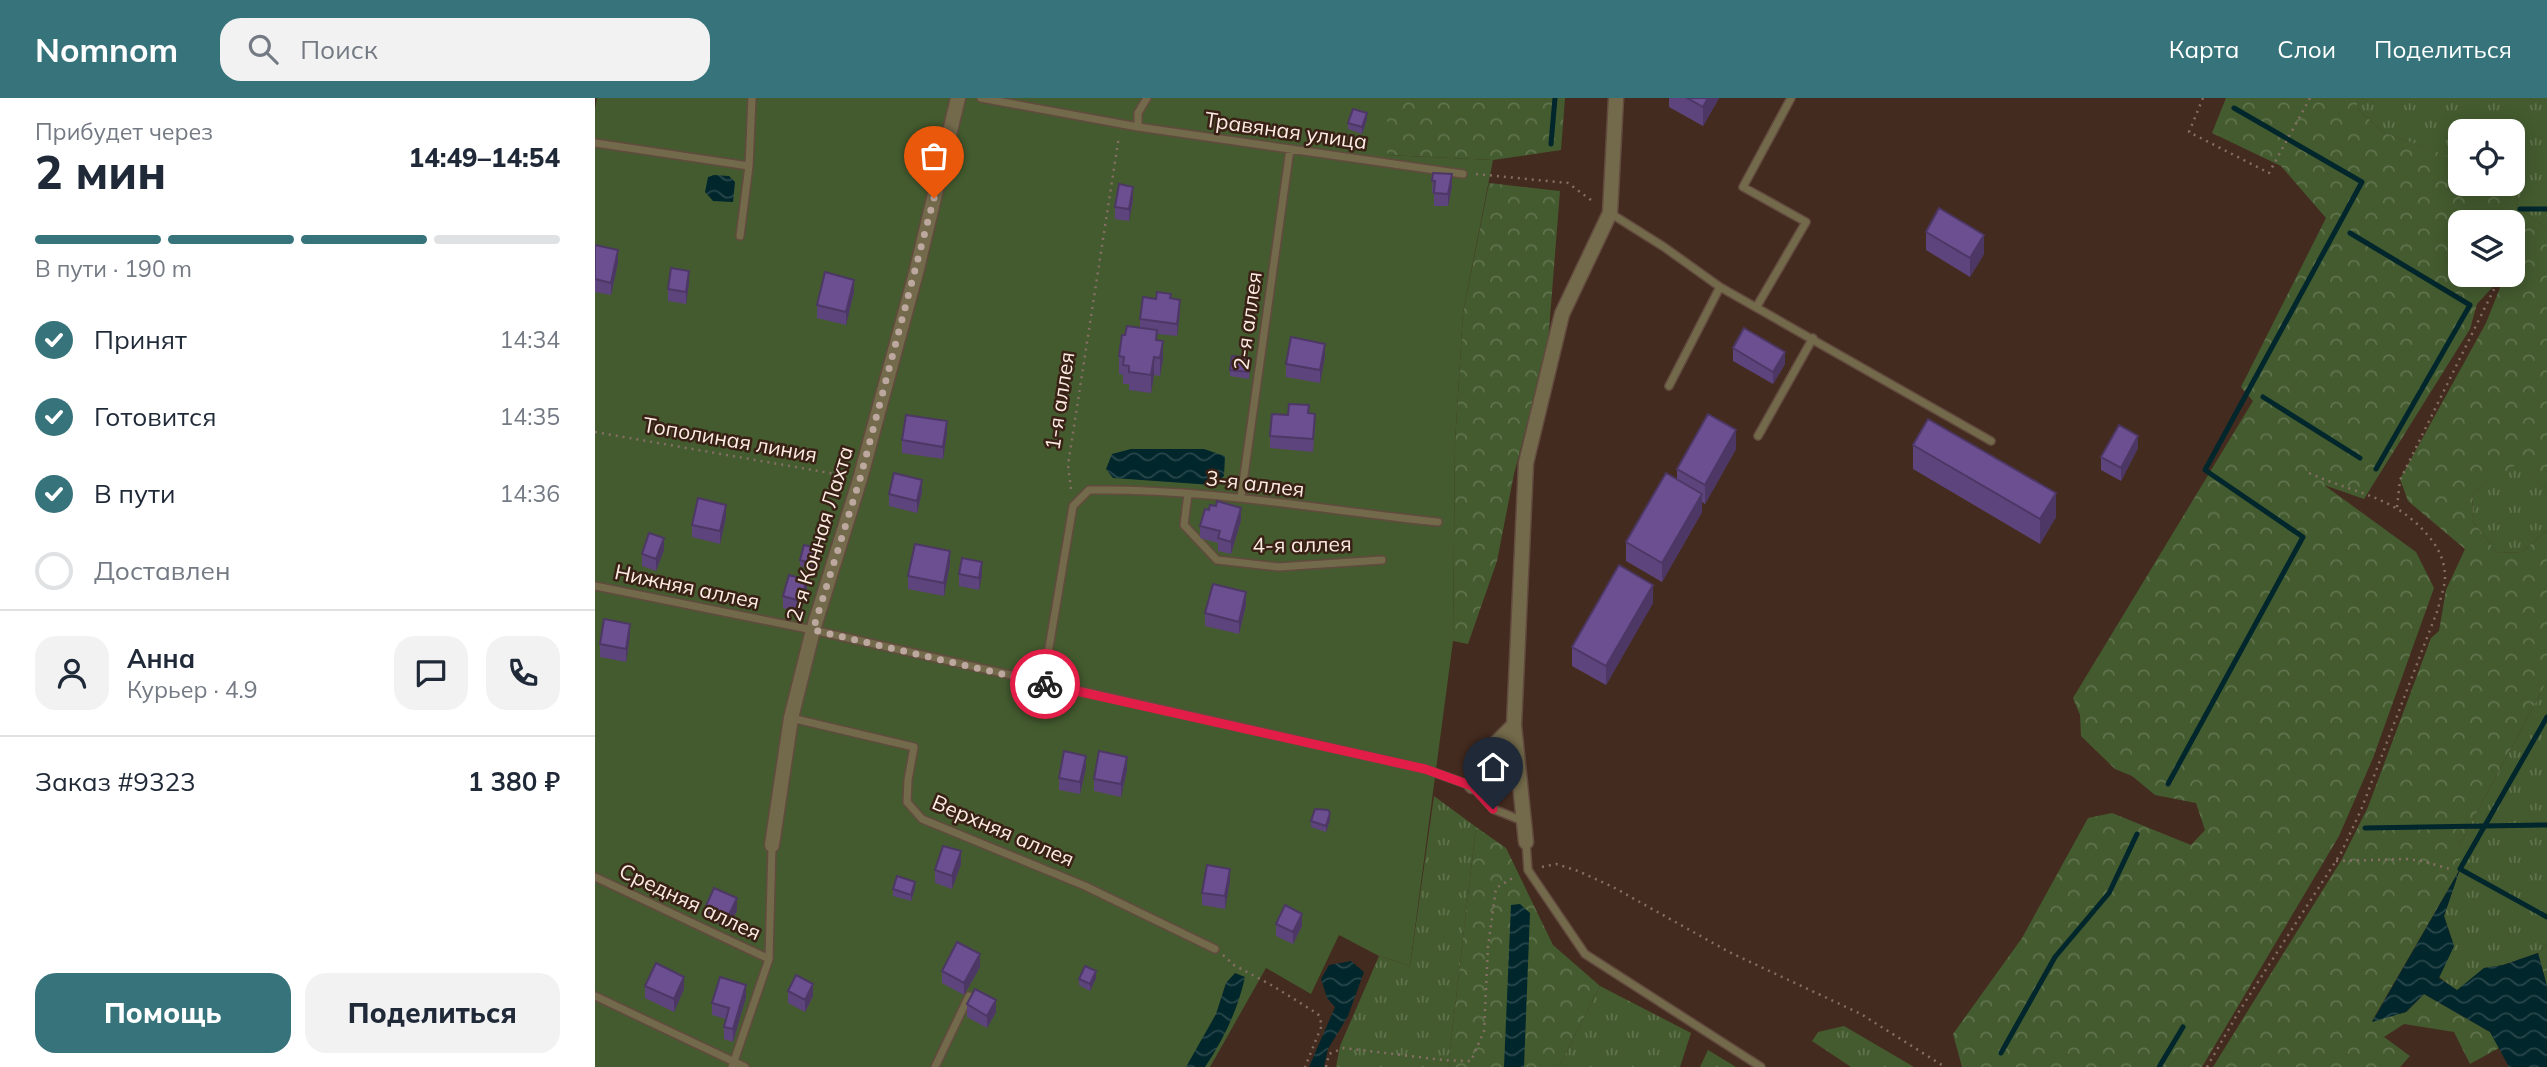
<!DOCTYPE html>
<html lang="ru">
<meta charset="utf-8">
<style>
body{margin:0;font-family:Mulish,sans-serif;background:#f2f2f3;color:#1f2937;height:100vh;display:flex;flex-direction:column;font-size:26px;white-space:nowrap}
*{box-sizing:border-box;margin:0}
p{font-size:23px;color:#747a83}
.icon{flex:none;width:38px;height:38px;fill:none;stroke:currentColor;stroke-width:2;stroke-linecap:round;stroke-linejoin:round}
.map{position:relative;flex:1;overflow:hidden}
.sheet{display:flex;flex-direction:column;background:#fff;width:595px}
.sheet>*{flex:none}
.tools{position:absolute;left:1853px;top:21px;display:grid;gap:14px}
.tools a{display:grid;place-items:center;width:77px;height:77px;border-radius:14px;background:#fff;box-shadow:0 4px 18px #0003;font-size:35px}
.pin{position:absolute;display:grid;place-items:center;width:60px;height:60px;color:#fff;margin:-72px -30px;border-radius:50% 50% 50% 0;rotate:-45deg;box-shadow:0 0 7px #0007}
.pin .icon{rotate:45deg}
.courier{position:absolute;display:grid;place-items:center;width:70px;height:70px;margin:-35px;border:5px solid #e11d48;border-radius:50%;background:#fff;color:#222;box-shadow:0 2px 9px #0007}
.head em{font-style:normal;font-weight:800}
.head div{display:flex;flex-direction:column-reverse}
.head{display:flex;align-items:center;justify-content:space-between;height:119px;padding:0 35px}
h1{font-size:46px;font-weight:800;line-height:52px}
.bar{display:grid;grid-template-columns:repeat(4,1fr);gap:10px 7px;align-content:center;height:84px;padding:0 35px}
.bar i{height:9px;border-radius:5px;background:#e0e1e3}
.bar .active{background:#36737a}
.bar p{grid-column:span 4}
.line{display:flex;align-items:center;gap:18px;padding:0 35px;border-top:2px solid #e0e1e3}
.line div{flex:1}
.round{display:grid;place-items:center;flex:none;width:74px;height:74px;border-radius:21px;background:#f2f2f3}
ol{padding:0 35px;list-style:none}
li{display:flex;align-items:center;gap:21px;height:77px}
li p{margin-inline-start:auto}
li .icon{padding:7px;border-radius:50%;background:#36737a;color:#fff;stroke-width:4}
li:last-child{color:#747a83}
li i{width:38px;height:38px;border:4px solid #e0e1e3;border-radius:50%}
.cta{display:flex;gap:14px;margin-top:auto;padding:14px 35px}
.cta a{flex:1;height:80px;border-radius:21px;background:#36737a;color:#fff;font-size:28px;font-weight:800;line-height:80px;text-align:center}
.cta a+a{background:#f2f2f3;color:#1f2937}
header{display:flex;align-items:center;gap:42px;box-sizing:border-box;height:98px;padding:0 35px;background:#36737a;color:#fff}
header strong{font-size:33px}
nav{display:flex;gap:38px;margin-inline-start:auto;font-size:24px}
.search{width:490px;height:63px;background:#f2f2f3;display:flex;align-items:center;gap:18px;box-sizing:border-box;padding:0 24px;border-radius:21px;color:#747a83;font-size:26px}
main{display:flex;flex:1;min-height:0}
.map>svg:first-child{display:block}
.grass{fill:url(#grass-tufts)}
.forest{fill:url(#forest-crowns)}
.garden{fill:#445b2f}
.water{fill:url(#water-waves)}
.lines{fill:none;stroke-linecap:round;stroke-linejoin:round}
.stream{stroke:#01262c;stroke-width:5}
.lane-casing{stroke:#624a3f;stroke-width:10}
.street-casing{stroke:#624a3f;stroke-width:17}
.path{stroke:#856f64;stroke-width:2.5;stroke-dasharray:2 5;stroke-linecap:butt}
.lane{stroke:#736a4b;stroke-width:7}
.street{stroke:#736a4b;stroke-width:14}
.wall{fill:#5d447c}
.shaded-wall{fill:#4c3765}
.building{fill:#6c4f90;stroke:#4c3765;stroke-width:2}
.done{stroke:#bca89f;stroke-width:7;stroke-dasharray:0 12.6}
.route{stroke:#e11d48;stroke-width:9}
.labels{text-anchor:middle;stroke-width:5;stroke-linejoin:round;paint-order:stroke}
.street-label{font-size:21px;fill:#fdece4;stroke:#392115}
</style>
<header>
<strong>Nomnom</strong>
<div class="search"><svg class="icon" aria-label="search" viewBox="0 0 24 24"><circle cx="10" cy="10" r="6"/><path d="M15 15l6 6"/></svg>Поиск</div>
<nav><a>Карта</a><a>Слои</a><a>Поделиться</a></nav>
</header>
<main>
<section class="sheet">
<div class="head"><div><h1>2 мин</h1><p>Прибудет через</p></div><em>14:49–14:54</em></div>
<div class="bar"><i class="active"></i><i class="active"></i><i class="active"></i><i></i><p>В пути · 190 m</p></div>
<ol>
<li><svg class="icon" aria-label="check" viewBox="0 0 24 24"><path d="M5 12l5 5 9-10"/></svg>Принят<p>14:34</p></li>
<li><svg class="icon" aria-label="check" viewBox="0 0 24 24"><path d="M5 12l5 5 9-10"/></svg>Готовится<p>14:35</p></li>
<li><svg class="icon" aria-label="check" viewBox="0 0 24 24"><path d="M5 12l5 5 9-10"/></svg>В пути<p>14:36</p></li>
<li><i></i>Доставлен</li>
</ol>
<div class="line" style="height:126px"><a class="round"><svg class="icon" aria-label="person" viewBox="0 0 24 24"><circle cx="12" cy="8" r="4"/><path d="M4 21q1-7 8-7t8 7"/></svg></a><div><b>Анна</b><p>Курьер · 4.9</p></div><a class="round"><svg class="icon" aria-label="chat" viewBox="0 0 24 24"><path d="M4 5h16v11H9l-5 4z"/></svg></a><a class="round"><svg class="icon" aria-label="phone" viewBox="0 0 24 24"><path d="M5 4h4l2 5-3 2q2 4 5 5l2-3 5 2v4C11 20 4 13 5 4z"/></svg></a></div>
<div class="line" style="height:91px"><div>Заказ #9323</div><b>1 380 ₽</b></div>
<div class="cta"><a>Помощь</a><a>Поделиться</a></div>
</section>
<div class="map">
<svg width="1952" height="969" viewBox="0 0 1952 969">
<defs>
<pattern id="grass-tufts" width="24" height="20" patternUnits="userSpaceOnUse" patternTransform="scale(1.75)"><rect width="24" height="20" fill="#445b2f"/><path d="M3 7l-1-3M5 7V3M7 7l1-3M15 17l-1-3M17 17v-4M19 17l1-3" fill="none" stroke="#60734d"/></pattern>
<pattern id="forest-crowns" width="20" height="18" patternUnits="userSpaceOnUse" patternTransform="scale(1.75)"><rect width="20" height="18" fill="#445b2f"/><path d="M2 6a3 3 0 1 1 6 0M12 15a3 3 0 1 1 6 0" fill="none" stroke="#60734d"/></pattern>
<pattern id="water-waves" width="16" height="10" patternUnits="userSpaceOnUse" patternTransform="scale(1.75)"><rect width="16" height="10" fill="#01262c"/><path d="M0 5q4-4 8 0t8 0" fill="none" stroke="#27464a"/></pattern>
</defs>
<rect width="100%" height="100%" fill="#442b1f"/>
<path class="grass" d="M1762,0H1952V130L1921,109L1923,99L1878,86H1918V33H1866L1865,82L1858,80L1852,58L1788,34L1762,10Z
M1922,365L1952,391V432L1927,454L1902,455L1877,422L1878,394Z
M1952,583V846L1943,855L1908,867L1889,870L1862,893L1844,879L1859,848L1849,818L1865,771V746Z
M839,698L881,729L853,969H741L745,948L784,858L815,868Z
M1005,888L1096,935L1085,969H964Z
M1249,928L1319,969H1256L1217,943L1223,934Z
M1113,952L1141,969H1105Z"/>
<path class="forest" d="M792,0H970L966,52L898,62L792,57Z
M1631,0H1762V10L1788,34L1853,58L1858,80L1865,82L1866,86H1878L1923,99L1921,109L1952,130V391L1922,366L1878,394L1877,422L1902,455L1927,454L1952,432V583L1865,746V771L1777,923L1811,914L1829,896L1895,934L1904,950L1875,966L1859,934L1809,926L1789,939L1815,958L1805,969H1618L1747,761L1773,709L1836,540L1844,533L1851,492L1870,451L1813,403L1805,381L1891,225L1910,177H1918V124H1866V177H1909L1882,206L1875,231L1769,401L1729,387L1821,454L1839,490L1778,660L1744,738L1607,969H1367L1358,936L1427,840L1493,720L1517,715L1596,747L1610,732L1601,705L1560,697L1537,678L1520,671L1486,638L1485,617L1478,600L1658,303L1646,289L1731,120L1686,68L1617,35Z
M894,85L965,93L953,245L919,376L902,463L873,546L858,543L860,345L868,215Z
M881,729L911,750L958,847L1005,888L964,969H853Z
M1952,846V888L1943,855Z"/>
<path class="garden" d="M2,0H792V57L898,62L868,215L860,345L858,543L815,868L784,858L744,837L716,896L671,870L615,969H0V11Z"/>
<path class="water" d="M119,77L134,78L140,84L138,104L118,103L110,94L113,79Z
M536,351H609L630,358L629,378L617,387L518,380L511,371L517,356Z
M1865,771L1849,818L1859,848L1844,880L1862,892L1889,870L1908,867L1943,855L1952,888V969H1914L1895,934L1829,896L1811,914L1777,924Z
M925,806L935,815L929,969H909L916,807Z
M756,863L769,874L753,918L733,951L729,969H714L740,909L732,900L726,881L734,867Z
M640,875L650,879C643,911 629,941 610,969H591L621,916L631,885Z"/>
<g class="lines">
<path class="stream" d="M956,46L960,0
M1925,111H1952
M1755,135L1875,207L1781,371
M1668,299L1765,360
M1952,619L1865,771L1952,819
M1573,686L1708,439L1610,372L1767,84L1639,10
M1770,730L1952,727
M1406,955L1460,859L1514,795L1542,736
M1564,969L1588,929"/>
<defs>
<path id="lane" d="M386,0L543,29L868,76
M543,29V15L552,0
M0,45L154,68
M1015,115L1069,149L1125,189L1396,343
M145,138L154,68L157,0
M1162,208L1211,124L1148,89L1196,0
M1074,288L1125,189
M1163,338L1218,240
M593,396L589,427L622,462L683,469L787,462
M646,399L695,51
M0,488L218,532L830,671L877,688L898,711L928,723
M448,585L478,408L494,392C611,390 727,412 843,424
M196,620L319,649L313,682L312,704L327,721L490,788L620,851
M931,744L933,772L990,856L1166,969
M0,779L174,861
M0,898L150,969
M137,969L174,861L177,747
M340,969L374,898"/>
<path id="street" d="M877,688L899,647L919,627
M931,744L919,627L931,365L967,216L1015,115L1021,0
M177,747L196,620L218,532L265,381L321,175L363,0"/>
</defs>
<use href="#lane" class="lane-casing"/>
<use href="#street" class="street-casing"/>
<path class="path" d="M1608,0L1594,34L1674,75L1715,0
M881,76L973,85L1000,105
M0,334L252,378
M476,391L473,367L524,38
M1802,409L1805,382L1906,177
M1741,763L1811,761L1827,763L1855,771
M947,769L961,766L983,773L1018,789L1134,854L1266,916L1350,969
M628,857L639,867L678,888L723,916L727,927L710,969
M731,969L734,956L749,950L848,962L876,963L889,933L893,849L901,790L921,778
M1612,969L1643,915L1746,755L1766,712L1843,511C1845,501 1850,489 1850,479C1850,464 1844,451 1835,440C1802,398 1760,396 1714,375"/>
<use href="#lane" class="lane"/>
<use href="#street" class="street"/>
</g>
<path class="wall" d="M1074,0H1124L1108,28L1074,9Z
M772,21L767,36L753,31V25Z
M838,75L857,88L853,108H839V95H837Z
M538,102L534,123L520,121V109Z
M1331,134L1389,156L1375,179L1331,152Z
M0,147L23,164L16,197L0,194Z
M94,185L91,206L73,203V191Z
M259,194L251,227L222,220V207Z
M576,200L585,214L582,238L562,236V242L568,261L565,278L559,277L556,295L534,292V286H528V277L524,276V258L530,237L545,230V221L561,201Z
M1138,250L1190,266L1178,286L1138,263Z
M730,258L725,285L691,279V266Z
M655,266L654,281L635,278V272Z
M714,315L720,328L718,354L675,350V338L693,317Z
M352,335L348,361L307,355V342Z
M1318,347L1461,419L1445,446L1318,371Z
M1543,350L1526,383L1506,372V359Z
M1141,351L1110,406L1107,404V414L1067,484L1031,463V444L1082,381V371Z
M327,394L322,415L294,408V396Z
M131,419L125,446L97,439V427Z
M646,422L636,456L623,453V445L605,440V428Z
M69,452L61,473L47,468V456Z
M222,457L218,472L205,468V462Z
M355,466L349,498L313,491V478Z
M364,476L387,477L384,492L364,488Z
M212,494L205,515L188,510V498Z
M1058,505L1011,587L977,568V549Z
M651,507L644,536L610,528V515Z
M35,538L31,564L5,559V546Z
M491,670L485,696L464,692V680Z
M532,672L526,699L499,693V681Z
M735,722L731,734L716,729V723Z
M366,766L357,791L340,785V772Z
M635,783L630,811L607,807V795Z
M320,790L316,803L298,798V791Z
M111,808L142,812L134,830L111,820Z
M681,826L707,828L698,846L681,838Z
M385,869L369,897L347,885V873Z
M501,880L495,893L484,887V881Z
M50,888L89,891L79,914L50,900Z
M193,893L218,898L210,914L193,905Z
M151,899L138,944L129,941V929L131,921L117,917V905Z
M372,906L401,914L392,930L372,919Z"/>
<path class="shaded-wall" d="M1113,0H1124L1108,28V9Z
M772,15V21L767,36V29Z
M857,76V88L853,108V96Z
M538,89V102L534,123V111Z
M1389,137V156L1375,179V160Z
M23,152V164L16,197V185Z
M94,173V185L91,206V194Z
M259,182V194L251,227V214Z
M585,202V214L582,238V226Z
M568,243V261L565,278V260Z
M730,246V258L725,285V272Z
M1190,254V266L1178,286V274Z
M559,259V277L556,295V277Z
M352,323V335L348,361V349Z
M1141,332V351L1110,406V387Z
M1543,338V350L1526,383V370Z
M327,382V394L322,415V403Z
M1461,395V419L1445,446V421Z
M1107,396V414L1067,484V465Z
M131,407V419L125,446V433Z
M646,410V422L636,456V444Z
M69,440V452L61,473V461Z
M222,450V457L218,472V466Z
M355,453V466L349,498V485Z
M387,464V477L384,492V480Z
M212,482V494L205,515V503Z
M1058,487V505L1011,587V568Z
M651,494V507L644,536V524Z
M35,526V538L31,564V551Z
M491,658V670L485,696V684Z
M532,659V672L526,699V686Z
M735,715V722L731,734V728Z
M366,753V766L357,791V778Z
M635,771V783L630,811V798Z
M320,784V790L316,803V797Z
M142,800V812L134,830V817Z
M707,816V828L698,846V834Z
M385,856V869L369,897V885Z
M501,873V880L495,893V886Z
M89,879V891L79,914V901Z
M218,886V898L210,914V902Z
M151,887V899L138,944V931Z
M401,902V914L392,930V918Z"/>
<path class="building" d="M1092,0H1113L1108,9Z
M758,11L772,15L767,29L753,25Z
M838,75L857,76L853,96L839,95L840,83H837Z
M524,86L538,89L534,111L520,109Z
M1344,110L1389,137L1375,160L1331,134Z
M0,147L23,152L16,185L0,181Z
M76,170L94,173L91,194L73,191Z
M230,174L259,182L251,214L222,207Z
M562,194L576,196L575,200L585,202L582,226L545,221L548,199L561,201Z
M532,228L562,232L561,242L568,243L565,260L559,259L556,277L534,274V268L528,267L529,259L524,258L527,237H530Z
M1149,230L1190,254L1178,274L1138,250Z
M696,239L730,246L725,272L691,266Z
M637,258L655,260L654,274L635,272Z
M694,306L714,307L713,315L720,316L718,341L675,338L677,316L693,317Z
M1113,316L1141,332L1110,387L1082,371Z
M311,317L352,323L348,349L307,342Z
M1333,321L1461,395L1445,421L1318,347Z
M1524,327L1543,338L1526,370L1506,359Z
M299,375L327,382L322,403L294,396Z
M1071,375L1107,396L1067,465L1031,444Z
M103,400L131,407L125,433L97,427Z
M622,403L646,410L636,444L623,440L625,433L605,428L610,411L614,412L615,407L621,408Z
M54,435L69,440L61,461L47,456Z
M320,446L355,453L349,485L313,478Z
M209,447L222,450L218,466L205,462Z
M367,460L387,464L384,480L364,476Z
M1024,467L1058,487L1011,568L977,549Z
M194,477L212,482L205,503L188,498Z
M618,486L651,494L644,524L610,515Z
M9,521L35,526L31,551L5,546Z
M469,653L491,658L485,684L464,680Z
M504,653L532,659L526,686L499,681Z
M720,711L733,712L735,715L731,728L716,723Z
M348,748L366,753L357,778L340,772Z
M612,767L635,771L630,798L607,795Z
M302,778L320,784L316,797L298,791Z
M119,790L142,800L134,817L111,808Z
M690,807L707,816L698,834L681,826Z
M362,844L385,856L369,885L347,873Z
M61,865L89,879L79,901L50,888Z
M490,868L501,873L495,886L484,881Z
M201,877L218,886L210,902L193,893Z
M125,879L151,887L138,931L129,929L134,910L117,905Z
M380,891L401,902L392,918L372,906Z"/>
<g class="lines">
<path class="done" d="M339,100L265,381L218,532L450,586"/>
<path class="route" d="M450,586L830,671L877,688L898,711"/>
</g>
<g class="labels">
<g class="street-label">
<text transform="translate(691 33) rotate(8)" y="7">Травяная улица</text>
<text transform="translate(653 223) rotate(-82)" y="7">2-я аллея</text>
<text transform="translate(465 303) rotate(-81)" y="7">1-я аллея</text>
<text transform="translate(135 342) rotate(10)" y="7">Тополиная линия</text>
<text transform="translate(660 386) rotate(7)" y="7">3-я аллея</text>
<text transform="translate(225 436) rotate(-73)" y="7">2-я Конная Лахта</text>
<text transform="translate(707 447) rotate(-1)" y="7">4-я аллея</text>
<text transform="translate(92 489) rotate(12)" y="7">Нижняя аллея</text>
<text transform="translate(408 733) rotate(23)" y="7">Верхняя аллея</text>
<text transform="translate(95 804) rotate(25)" y="7">Средняя аллея</text>
</g>
</g>
</svg>
<div class="tools">
<a><svg class="icon" aria-label="locate" viewBox="0 0 24 24"><circle cx="12" cy="12" r="6"/><path d="M12 2v4M12 18v4M2 12h4M18 12h4"/></svg></a>
<a><svg class="icon" aria-label="layers" viewBox="0 0 24 24"><path d="M12 4l9 5-9 5-9-5zM3 14l9 5 9-5"/></svg></a>
</div>
<div class="pin" style="left:339px;top:100px;background:#ea580c"><svg class="icon" aria-label="bag" viewBox="0 0 24 24"><path d="M5 8h14l-1 12H6zM9 8a3 3 0 0 1 6 0"/></svg></div>
<div class="pin" style="left:898px;top:711px;background:#1f2937"><svg class="icon" aria-label="home" viewBox="0 0 24 24"><path d="M3 11l9-7 9 7M6 9v11h12V9"/></svg></div>
<div class="courier" style="left:450px;top:586px"><svg class="icon" aria-label="bike" viewBox="0 0 24 24"><circle cx="6" cy="16" r="4"/><circle cx="18" cy="16" r="4"/><path d="M6 16l4-8h5l3 8M10 8l3 8H6M13 5h3"/></svg></div>
</div>
</main>
